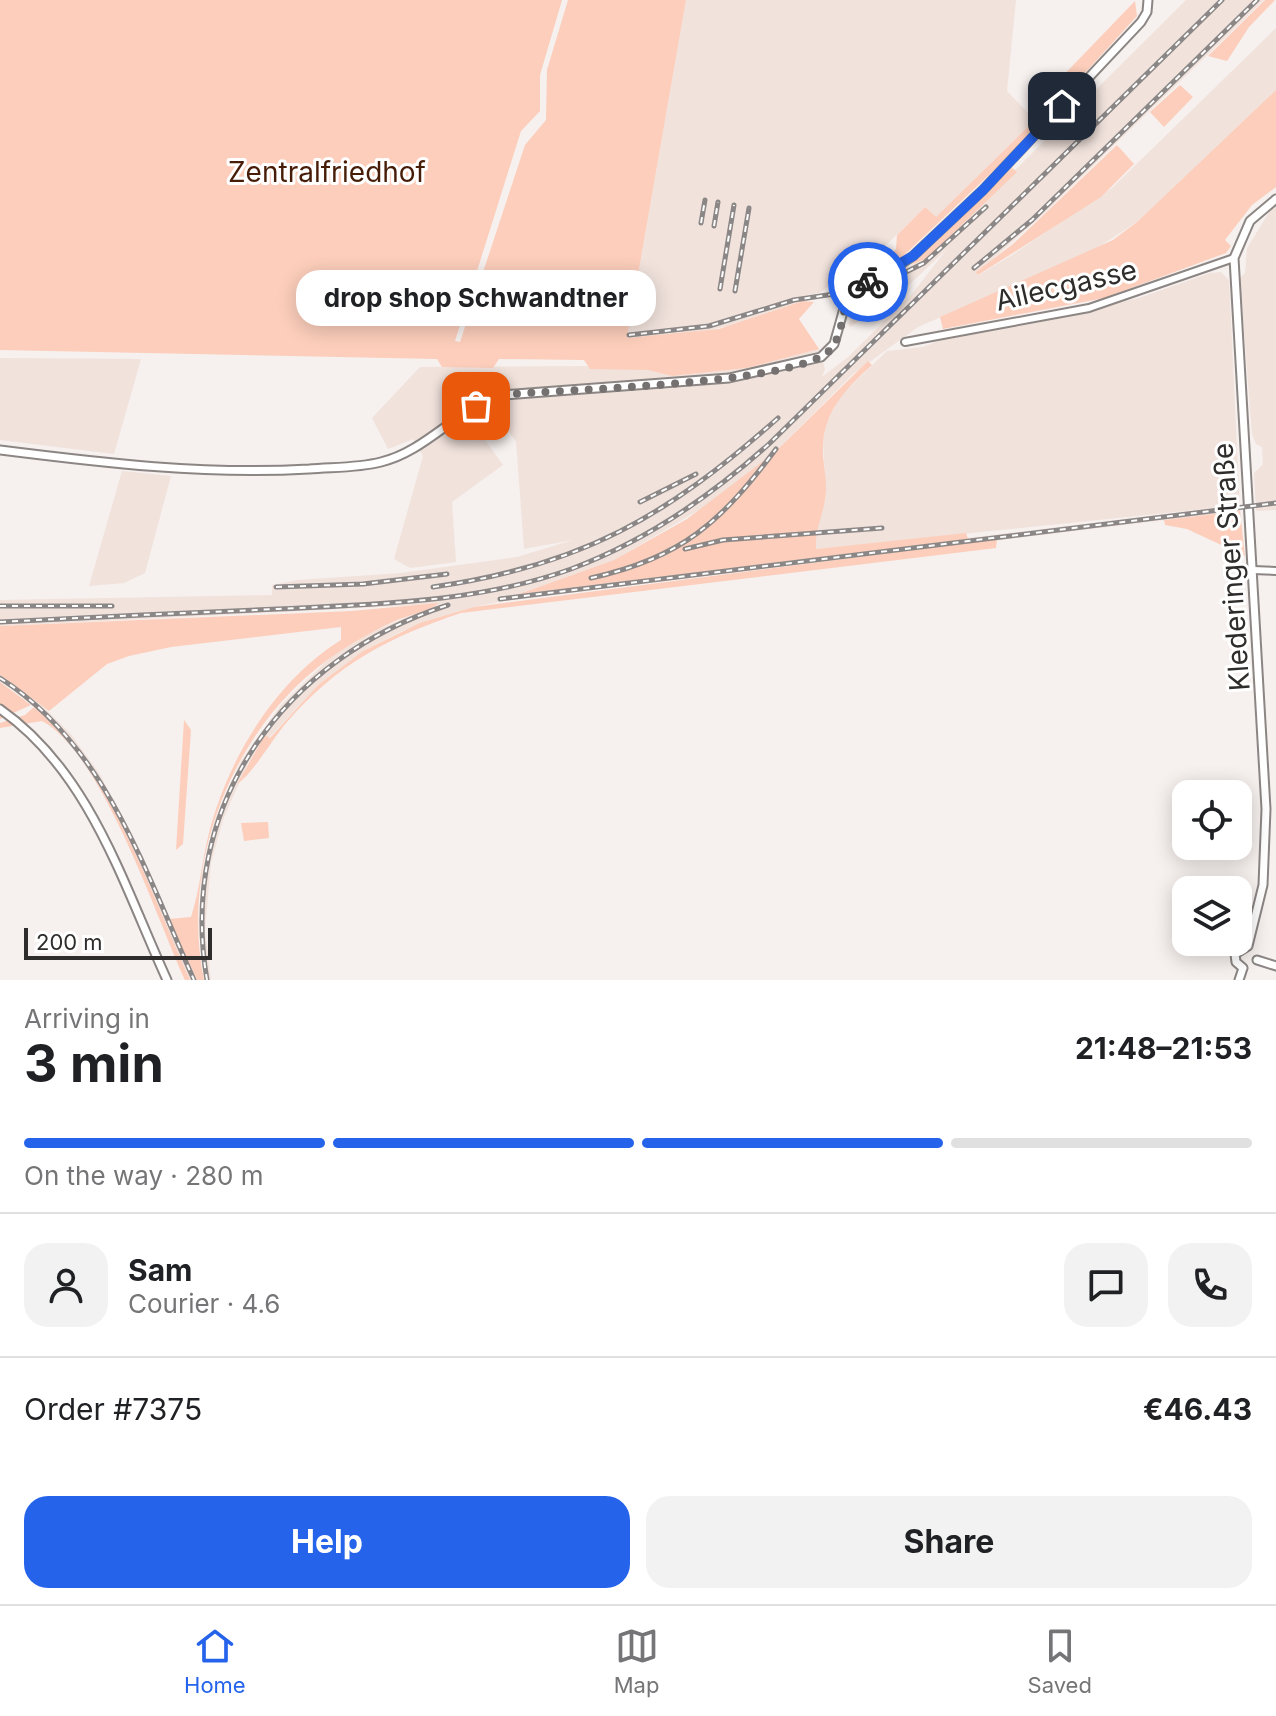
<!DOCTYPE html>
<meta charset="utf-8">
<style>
body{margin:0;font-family:Inter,sans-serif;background:#f2f2f2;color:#202124;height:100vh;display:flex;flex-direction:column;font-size:30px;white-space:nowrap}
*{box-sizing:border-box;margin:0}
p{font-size:26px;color:#757577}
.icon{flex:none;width:44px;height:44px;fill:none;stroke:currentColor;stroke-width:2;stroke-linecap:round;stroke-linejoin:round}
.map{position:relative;height:980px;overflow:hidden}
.side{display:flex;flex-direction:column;background:#fff;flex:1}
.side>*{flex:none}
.fabs{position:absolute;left:1172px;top:780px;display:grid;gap:16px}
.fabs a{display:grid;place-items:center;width:80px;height:80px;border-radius:16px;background:#fff;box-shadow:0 4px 20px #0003;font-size:40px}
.scale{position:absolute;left:24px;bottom:20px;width:188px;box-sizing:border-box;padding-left:8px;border:4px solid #2f2d2c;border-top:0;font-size:22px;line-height:28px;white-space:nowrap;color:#2f2d2c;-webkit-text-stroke:6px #fff;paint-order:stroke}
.pin{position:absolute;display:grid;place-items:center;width:68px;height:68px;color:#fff;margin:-34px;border-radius:16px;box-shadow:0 4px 12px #0006}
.courier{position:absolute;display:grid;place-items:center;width:80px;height:80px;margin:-40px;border:6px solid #2563eb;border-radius:50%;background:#fff;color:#222;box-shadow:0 2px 10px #0007}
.bubble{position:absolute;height:56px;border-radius:24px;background:#fff;box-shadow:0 4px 20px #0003;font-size:26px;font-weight:700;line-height:56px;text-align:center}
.head em{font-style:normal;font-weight:700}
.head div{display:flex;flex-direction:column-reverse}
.head{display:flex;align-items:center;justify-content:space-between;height:136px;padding:0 24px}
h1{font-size:52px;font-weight:700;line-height:60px}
.bar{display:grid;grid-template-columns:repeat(4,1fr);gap:12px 8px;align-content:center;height:96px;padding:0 24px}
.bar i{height:10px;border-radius:6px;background:#e0e0e0}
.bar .current{background:#2563eb}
.bar p{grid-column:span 4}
.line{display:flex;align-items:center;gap:20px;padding:0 24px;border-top:2px solid #e0e0e0}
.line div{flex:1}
.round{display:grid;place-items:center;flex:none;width:84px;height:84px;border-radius:24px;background:#f2f2f2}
.cta{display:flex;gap:16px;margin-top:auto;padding:16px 24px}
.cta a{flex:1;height:92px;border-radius:24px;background:#2563eb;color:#fff;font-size:32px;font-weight:700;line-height:92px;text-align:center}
.cta a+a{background:#f2f2f2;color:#202124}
.tabs{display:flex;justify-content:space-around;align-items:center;height:112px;border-top:2px solid #e0e0e0;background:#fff;font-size:22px;color:#757577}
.tabs a{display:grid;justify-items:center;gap:4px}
.tabs .current{color:#2563eb}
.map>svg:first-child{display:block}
.built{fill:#f1e2dc}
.green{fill:#fccebb}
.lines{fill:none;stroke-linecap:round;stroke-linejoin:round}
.minor-casing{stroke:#8b8683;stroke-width:10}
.tertiary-casing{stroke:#8b8683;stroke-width:11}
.minor{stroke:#fff;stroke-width:6}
.tertiary{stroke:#fff;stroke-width:7}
.rail-casing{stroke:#8b8786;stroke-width:5}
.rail{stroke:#fff;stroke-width:2;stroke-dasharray:6;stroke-linecap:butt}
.done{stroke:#757170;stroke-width:8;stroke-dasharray:0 14.4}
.route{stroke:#2563eb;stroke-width:10}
.labels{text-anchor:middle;stroke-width:6;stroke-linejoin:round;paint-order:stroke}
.park-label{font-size:28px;fill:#481d08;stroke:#fff}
.street-label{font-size:28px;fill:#2f2d2c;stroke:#fff}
</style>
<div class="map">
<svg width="1276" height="980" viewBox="0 0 1276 980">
<rect width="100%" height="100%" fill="#f6f0ee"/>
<path class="built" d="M686,0H1016L1007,91L1035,120L936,218L925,207L876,255L880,260L858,277L853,270L819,293L803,296V301L744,323L695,333L627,338Z
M1186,0H1264L1041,216L977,273L979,275L1012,255L1112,188L1276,28V90L1137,222L1092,251L918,327L853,374L773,454L711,503L614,560L524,592L1215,508L816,549L815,531L826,498L823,443L826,424L840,396L887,351L923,347L948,337L1139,298L1210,273L1221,272L1229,280L1240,511L513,599L474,607L402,631L363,651L318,685L269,738L265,735L246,767L223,820L211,863L205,931L211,980H204L199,932L201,878L215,819L241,761L281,705L333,655L376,630L439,604L0,626V600L272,595V585L298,580L401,573L517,557L573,540L524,549L516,441L492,411L473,423L503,465L452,502L456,562L410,568L394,559L423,456L413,439L388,449L372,418L420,367L586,366L648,370L672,376L747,368L819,349L825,369L822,377L848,357L912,294L947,249L894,299L850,327L848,323L899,285L895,283L864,293L863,288L926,259Z
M1276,207V510L1256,511L1254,473L1263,464L1262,447L1256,444L1252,434L1240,278L1245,273L1247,248L1270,211Z
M0,358L141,359L114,454L0,440Z
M122,471L171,476L145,573L124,583L89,586Z
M40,704L70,733L101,776L197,980H190L108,800L79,755L36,709Z"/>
<path class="green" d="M0,0H562L540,75V111L521,131L455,341L460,342L525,145L546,120L547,70L568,0H686L627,338L719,329L803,301L814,302L799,319L819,349L747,368L672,376L648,370L590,369L584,360L499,359L493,368L442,367L437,359L0,350Z
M1265,0H1275L1249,27L1227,61L1208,56Z
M1135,1L1137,16L1011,154L902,257L881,272L875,268L896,249L897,235L925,207L936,217L1035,120L1029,111Z
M1180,85L1193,97L1164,127L1150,112Z
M1276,90V187L1252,205L1225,240L1231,246L1226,253L1104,298L943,329L940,317L1113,240L1137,222Z
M1117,145L1134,164L1101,197L978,275L976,272L1013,244Z
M1012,168L1017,172L926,259L911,265Z
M868,361L872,365C843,391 821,415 823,455C824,469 828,486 825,500C822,518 815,529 816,549L966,533L968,539L519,594L614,560L687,519L774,453Z
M1240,511L1245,556L1187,529L1165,525L1164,520Z
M997,539L996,548L461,613C389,637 337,664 287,722C273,738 252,775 237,784L265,735L270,738L318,685L363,651L420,623L474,607Z
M439,603C430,611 409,615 395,621C377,629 359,639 342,650C236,717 179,859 204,980H197L169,919L191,917C200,890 202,860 209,833C228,759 275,681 341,640V627L171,647L129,656L107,664L49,711L0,675V626L351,611Z
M0,682L31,705L0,719Z
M34,707C114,776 148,887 190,980H185C156,917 102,752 42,721L0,728V723L25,715Z
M184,720L191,730L183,844L176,850Z
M268,822L269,838L244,841L241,823Z"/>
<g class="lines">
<defs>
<path id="minor" d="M905,342L1089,308L1234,258
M1253,570L1276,571"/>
<path id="tertiary" d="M0,450C103,463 205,475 309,469C332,467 358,468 381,462C427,451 457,408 503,395L729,378L821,357L834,344L848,294L854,287L882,277L913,256L983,190L1141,22L1147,12L1148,0
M0,709C90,772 123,884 167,980
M1248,946L1263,885L1266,809L1234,258L1250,221L1276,199
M1257,960L1276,966
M1243,968L1236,962L1235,954L1248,946
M1239,980L1243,968"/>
</defs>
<use href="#minor" class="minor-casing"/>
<use href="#tertiary" class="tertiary-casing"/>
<use href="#minor" class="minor"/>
<use href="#tertiary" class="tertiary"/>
<defs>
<path id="rail" d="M701,223L705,200
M714,226L718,202
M974,268L1032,220L1257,0
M720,289L734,205
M735,291L749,208
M629,335L709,326L794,300L874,288L924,263L986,207
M640,502L696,474
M685,549L723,540L882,528
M591,578C682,558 721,522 776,449
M276,587L363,584L447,574
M433,587C581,566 668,516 778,418
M500,599L1276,503
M0,606H112
M0,622C93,617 185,613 278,609C376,604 477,603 571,569C646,541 710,497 769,444L1222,0
M0,678C106,745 145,872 194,980
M207,980C177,804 284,658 448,605"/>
</defs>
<use href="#rail" class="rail-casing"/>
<use href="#rail" class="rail"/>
</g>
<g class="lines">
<path class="done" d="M476,406L503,395C561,389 794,385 829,351C842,338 843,311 848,294L868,282"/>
<path class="route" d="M868,282L913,256L983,190L1062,106"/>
</g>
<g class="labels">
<g class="park-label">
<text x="327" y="182">Zentralfriedhof</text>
</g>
<g class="street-label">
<text transform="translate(1066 285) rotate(-13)" y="10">Ailecgasse</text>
<text transform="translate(1231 567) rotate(-94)" y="10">Klederinger Straße</text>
</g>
</g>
</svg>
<div class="fabs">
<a><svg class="icon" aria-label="locate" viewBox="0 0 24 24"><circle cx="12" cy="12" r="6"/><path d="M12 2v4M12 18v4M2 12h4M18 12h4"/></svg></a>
<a><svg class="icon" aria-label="layers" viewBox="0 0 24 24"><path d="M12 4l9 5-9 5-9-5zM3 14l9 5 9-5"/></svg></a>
</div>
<div class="scale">200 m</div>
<div class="pin" style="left:476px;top:406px;background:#ea580c"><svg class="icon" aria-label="bag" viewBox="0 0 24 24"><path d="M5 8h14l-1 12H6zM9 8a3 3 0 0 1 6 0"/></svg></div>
<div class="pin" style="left:1062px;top:106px;background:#1f2937"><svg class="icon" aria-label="home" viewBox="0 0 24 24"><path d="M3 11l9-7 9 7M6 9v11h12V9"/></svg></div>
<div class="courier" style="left:868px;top:282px"><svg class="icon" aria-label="bike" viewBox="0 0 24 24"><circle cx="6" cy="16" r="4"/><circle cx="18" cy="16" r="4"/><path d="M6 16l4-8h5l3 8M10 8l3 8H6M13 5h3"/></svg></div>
<div class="bubble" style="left:296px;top:270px;width:360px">drop shop Schwandtner</div>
</div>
<section class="side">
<div class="head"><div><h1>3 min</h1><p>Arriving in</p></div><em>21:48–21:53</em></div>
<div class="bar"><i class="current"></i><i class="current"></i><i class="current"></i><i></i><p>On the way · 280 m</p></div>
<div class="line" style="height:144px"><a class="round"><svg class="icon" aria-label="person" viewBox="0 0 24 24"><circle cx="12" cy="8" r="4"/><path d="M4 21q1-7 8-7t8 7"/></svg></a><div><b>Sam</b><p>Courier · 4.6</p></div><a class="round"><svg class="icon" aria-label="chat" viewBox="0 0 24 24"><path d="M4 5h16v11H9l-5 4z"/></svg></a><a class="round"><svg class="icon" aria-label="phone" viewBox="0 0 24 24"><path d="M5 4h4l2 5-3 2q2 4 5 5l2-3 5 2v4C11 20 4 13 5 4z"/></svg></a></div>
<div class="line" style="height:104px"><div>Order #7375</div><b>€46.43</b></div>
<div class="cta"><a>Help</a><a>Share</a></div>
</section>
<nav class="tabs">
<a class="current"><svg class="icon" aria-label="home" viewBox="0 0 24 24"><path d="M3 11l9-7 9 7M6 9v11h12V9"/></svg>Home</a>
<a><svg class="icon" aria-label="map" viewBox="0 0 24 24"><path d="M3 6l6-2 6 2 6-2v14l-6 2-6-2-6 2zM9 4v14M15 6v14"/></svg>Map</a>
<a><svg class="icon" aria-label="saved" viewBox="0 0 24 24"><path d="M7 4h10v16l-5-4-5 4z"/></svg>Saved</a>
</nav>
